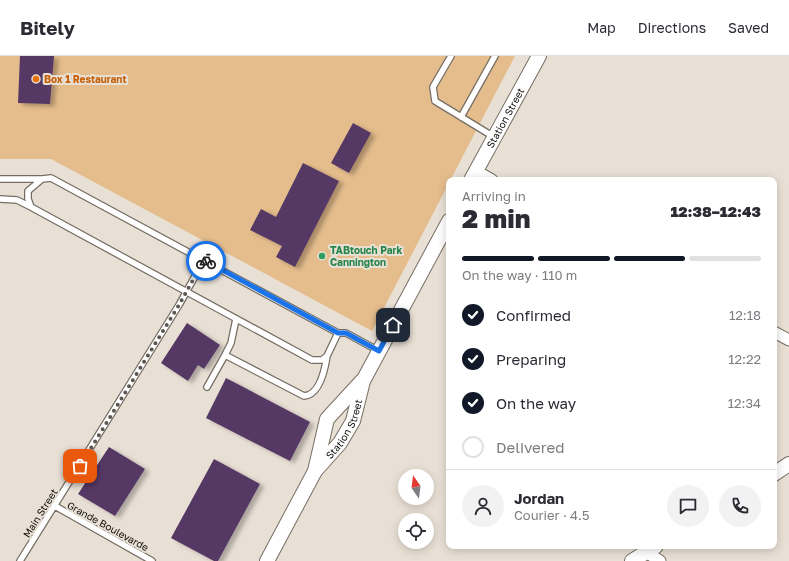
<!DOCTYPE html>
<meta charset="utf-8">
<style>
body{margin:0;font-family:"Golos Text",sans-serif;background:#f2f2f3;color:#2b2b33;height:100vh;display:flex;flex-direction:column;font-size:15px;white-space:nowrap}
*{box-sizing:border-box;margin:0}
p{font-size:13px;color:#7c7c81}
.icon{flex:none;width:22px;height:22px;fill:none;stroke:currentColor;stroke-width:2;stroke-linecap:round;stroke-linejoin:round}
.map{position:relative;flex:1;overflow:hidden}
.panel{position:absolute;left:446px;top:121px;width:331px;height:372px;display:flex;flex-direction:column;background:#fff;border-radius:8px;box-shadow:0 2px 10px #0003}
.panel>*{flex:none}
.needle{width:26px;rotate:346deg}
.tools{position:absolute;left:398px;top:413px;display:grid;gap:8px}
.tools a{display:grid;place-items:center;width:36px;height:36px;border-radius:50%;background:#fff;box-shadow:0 2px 10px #0003;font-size:20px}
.pin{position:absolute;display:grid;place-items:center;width:34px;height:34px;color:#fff;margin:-17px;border-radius:8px;box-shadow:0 2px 6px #0006}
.courier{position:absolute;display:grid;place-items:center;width:40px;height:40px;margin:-20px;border:3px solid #1a73e8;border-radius:50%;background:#fff;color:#222;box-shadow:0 1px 5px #0007}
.summary em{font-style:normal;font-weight:800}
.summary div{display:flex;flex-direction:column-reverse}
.summary{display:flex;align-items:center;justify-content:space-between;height:68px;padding:0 16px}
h1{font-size:26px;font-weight:800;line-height:30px}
.bar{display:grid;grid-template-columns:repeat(4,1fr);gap:6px 4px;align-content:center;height:48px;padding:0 16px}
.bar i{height:5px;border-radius:3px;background:#e1e1e2}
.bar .current{background:#111827}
.bar p{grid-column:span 4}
.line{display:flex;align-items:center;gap:10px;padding:0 16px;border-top:1px solid #e1e1e2}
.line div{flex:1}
.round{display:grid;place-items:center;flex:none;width:42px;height:42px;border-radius:21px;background:#f2f2f3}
ol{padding:0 16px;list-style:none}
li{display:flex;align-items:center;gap:12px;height:44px}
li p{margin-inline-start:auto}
li .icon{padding:4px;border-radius:50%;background:#111827;color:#fff;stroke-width:4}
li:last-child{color:#7c7c81}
li i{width:22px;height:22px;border:2px solid #e1e1e2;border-radius:50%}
header{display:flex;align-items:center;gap:24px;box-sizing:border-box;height:56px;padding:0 20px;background:#fff;border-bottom:1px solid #e1e1e2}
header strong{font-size:19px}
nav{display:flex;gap:22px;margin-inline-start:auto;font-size:14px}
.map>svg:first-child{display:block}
.park{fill:#e5bd8c}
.building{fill:#573865;filter:url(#shadow)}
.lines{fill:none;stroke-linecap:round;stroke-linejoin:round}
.service-casing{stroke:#766e64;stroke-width:8}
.minor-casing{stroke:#766e64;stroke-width:13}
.tertiary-casing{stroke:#766e64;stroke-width:16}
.service{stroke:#fff;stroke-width:5.5}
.minor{stroke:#fff;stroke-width:11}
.tertiary{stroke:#fff;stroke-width:14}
.done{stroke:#5b5650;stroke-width:4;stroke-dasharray:0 7.2}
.route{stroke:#1a73e8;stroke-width:5}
.food-dot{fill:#e8710a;stroke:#e9e0d5;stroke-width:1.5}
.leisure-dot{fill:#2e9e5b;stroke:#e9e0d5;stroke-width:1.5}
.labels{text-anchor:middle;stroke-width:4;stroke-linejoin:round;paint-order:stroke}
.food-label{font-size:10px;font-weight:bold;fill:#c56008;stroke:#e9e0d5;text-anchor:start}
.street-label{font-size:10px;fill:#0f0c08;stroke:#e9e0d5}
.leisure-label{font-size:10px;font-weight:bold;fill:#27864d;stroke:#e9e0d5;text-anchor:start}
</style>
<header>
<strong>Bitely</strong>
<nav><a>Map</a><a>Directions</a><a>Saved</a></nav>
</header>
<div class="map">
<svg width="789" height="505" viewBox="0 0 789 505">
<defs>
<filter id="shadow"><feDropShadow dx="4.5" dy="2.5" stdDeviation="2" flood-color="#0004"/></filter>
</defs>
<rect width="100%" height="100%" fill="#e9e0d5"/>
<path class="park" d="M0,0H515L372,275L51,103H0Z"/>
<path class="building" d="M20,0H54L50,48L18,47Z
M353,67L371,77L349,117L331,107Z
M303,107L339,125L295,211L276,201L282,190L250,174L261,153L276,161Z
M187,267L220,289L204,313L198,309L188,325L161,307Z
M226,322L310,366L290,405L206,362Z
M109,391L145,413L115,460L78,438Z
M214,403L260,428L218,505H214L171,482Z"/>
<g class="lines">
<defs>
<path id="service" d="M451,0L433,31L435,45L494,81
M461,61L495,0
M51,122L338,277L327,300L322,304H312L31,151L28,143V135L42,123Z
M0,123H42
M0,143L17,144L31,151
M236,263L231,287L225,299L304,340C320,339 325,313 327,300
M338,277H346L379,295
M207,331L225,299
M55,450L152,505
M20,505L179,249L204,204"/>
<path id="minor" d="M476,115L492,124
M774,276L789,284
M646,496L660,505"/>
<g id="tertiary">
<path id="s1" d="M471,124L539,0"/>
<path id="s2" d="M315,415L340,387L353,365L363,325L449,165"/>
<path d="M774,418L789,408"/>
<path d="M267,505L315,415L327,363L362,325"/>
<path d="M632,505L656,490"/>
</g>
</defs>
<use href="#service" class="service-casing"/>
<use href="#minor" class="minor-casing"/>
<use href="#tertiary" class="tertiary-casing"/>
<use href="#service" class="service"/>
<use href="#minor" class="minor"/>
<use href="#tertiary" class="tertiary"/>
</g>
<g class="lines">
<path class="done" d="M80,410L179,249L204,204L206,205"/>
<path class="route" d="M206,205L338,277H346L379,295L393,269"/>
</g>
<circle class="food-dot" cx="36" cy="23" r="4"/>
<circle class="leisure-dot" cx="322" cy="200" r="4"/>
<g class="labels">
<g class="food-label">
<text x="44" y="27">Box 1 Restaurant</text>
</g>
<g class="street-label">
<text dy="4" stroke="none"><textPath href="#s1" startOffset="71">Station Street</textPath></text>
<text dy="4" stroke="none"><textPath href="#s2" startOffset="52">Station Street</textPath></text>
<text transform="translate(40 457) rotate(-58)" y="4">Main Street</text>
<text transform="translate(108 470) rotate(29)" y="4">Grande Boulevarde</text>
</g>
<g class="leisure-label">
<text x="330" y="198">TABtouch Park<tspan x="330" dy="12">Cannington</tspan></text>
</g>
</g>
</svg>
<div class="tools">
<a><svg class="needle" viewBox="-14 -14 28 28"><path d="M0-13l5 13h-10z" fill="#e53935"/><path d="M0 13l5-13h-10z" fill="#7c7c81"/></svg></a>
<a><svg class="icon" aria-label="locate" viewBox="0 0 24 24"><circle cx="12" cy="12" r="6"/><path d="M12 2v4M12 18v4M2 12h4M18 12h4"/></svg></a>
</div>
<div class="pin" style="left:80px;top:410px;background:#ea580c"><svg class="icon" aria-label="bag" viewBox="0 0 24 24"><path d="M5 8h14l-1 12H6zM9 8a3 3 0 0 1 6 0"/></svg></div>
<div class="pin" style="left:393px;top:269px;background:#1f2937"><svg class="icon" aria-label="home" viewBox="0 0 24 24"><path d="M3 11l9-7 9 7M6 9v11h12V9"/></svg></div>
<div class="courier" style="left:206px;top:205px"><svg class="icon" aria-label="bike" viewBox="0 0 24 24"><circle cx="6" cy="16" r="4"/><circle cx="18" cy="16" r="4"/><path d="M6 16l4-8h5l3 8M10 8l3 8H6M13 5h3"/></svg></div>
<section class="panel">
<div class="summary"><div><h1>2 min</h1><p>Arriving in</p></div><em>12:38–12:43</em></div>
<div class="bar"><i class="current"></i><i class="current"></i><i class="current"></i><i></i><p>On the way · 110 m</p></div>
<ol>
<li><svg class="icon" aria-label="check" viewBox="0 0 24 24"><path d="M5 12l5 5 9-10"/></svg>Confirmed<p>12:18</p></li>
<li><svg class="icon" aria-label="check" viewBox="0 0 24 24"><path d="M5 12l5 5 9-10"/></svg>Preparing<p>12:22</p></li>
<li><svg class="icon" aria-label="check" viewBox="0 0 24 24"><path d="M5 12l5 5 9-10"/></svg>On the way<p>12:34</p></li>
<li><i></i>Delivered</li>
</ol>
<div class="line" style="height:72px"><a class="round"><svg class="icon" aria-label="person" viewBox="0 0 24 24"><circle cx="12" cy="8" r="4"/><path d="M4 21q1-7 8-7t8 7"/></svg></a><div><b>Jordan</b><p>Courier · 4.5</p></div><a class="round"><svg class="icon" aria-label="chat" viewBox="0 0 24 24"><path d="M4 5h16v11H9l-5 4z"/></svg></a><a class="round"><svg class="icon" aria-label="phone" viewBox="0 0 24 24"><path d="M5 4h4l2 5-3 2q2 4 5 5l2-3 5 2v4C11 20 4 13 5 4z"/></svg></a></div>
</section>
</div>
